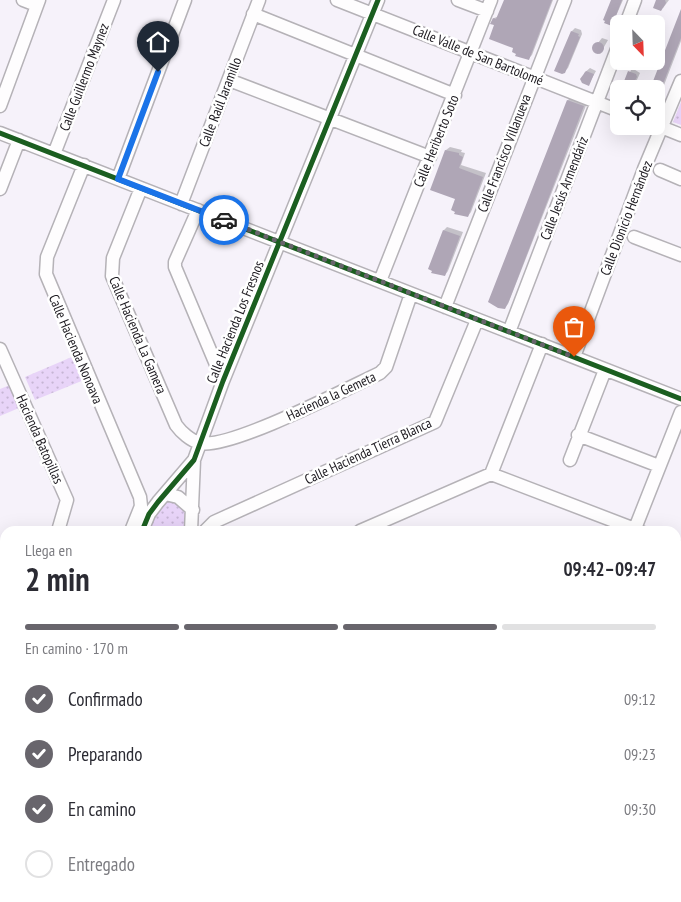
<!DOCTYPE html>
<html lang="es">
<meta charset="utf-8">
<style>
body{margin:0;font-family:"PT Sans Narrow",sans-serif;background:#f7f7f7;color:#2b2b33;height:100vh;display:flex;flex-direction:column;font-size:19px;white-space:nowrap}
*{box-sizing:border-box;margin:0}
p{font-size:16px;color:#7c7c81}
.icon{flex:none;width:28px;height:28px;fill:none;stroke:currentColor;stroke-width:2;stroke-linecap:round;stroke-linejoin:round}
.map{position:relative;flex:1;overflow:hidden}
.details{position:absolute;left:0px;top:526px;width:681px;height:376px;display:flex;flex-direction:column;background:#fff;border-radius:15px 15px 0 0;box-shadow:0 5px 20px #0002}
.details>*{flex:none}
.needle{width:32px;rotate:157deg}
.controls{position:absolute;left:610px;top:15px;display:grid;gap:10px}
.controls a{display:grid;place-items:center;width:55px;height:55px;border-radius:8px;background:#fff;box-shadow:0 5px 20px #0002;font-size:25px}
.pin{position:absolute;display:grid;place-items:center;width:42px;height:42px;color:#fff;margin:-51px -21px;border-radius:50% 50% 50% 0;rotate:-45deg;box-shadow:0 0 5px #0007}
.pin .icon{rotate:45deg}
.courier{position:absolute;display:grid;place-items:center;width:50px;height:50px;margin:-25px;border:4px solid #1a73e8;border-radius:50%;background:#fff;color:#222;box-shadow:0 1px 6px #0007}
.overview em{font-style:normal;font-weight:600}
.overview div{display:flex;flex-direction:column-reverse}
.overview{display:flex;align-items:center;justify-content:space-between;height:85px;padding:0 25px}
h1{font-size:32px;font-weight:600;line-height:38px}
.bar{display:grid;grid-template-columns:repeat(4,1fr);gap:8px 5px;align-content:center;height:60px;padding:0 25px}
.bar i{height:6px;border-radius:4px;background:#e1e1e2}
.bar .selected{background:#68656c}
.bar p{grid-column:span 4}
ol{padding:0 25px;list-style:none}
li{display:flex;align-items:center;gap:15px;height:55px}
li p{margin-inline-start:auto}
li .icon{padding:5px;border-radius:50%;background:#68656c;color:#fff;stroke-width:4}
li:last-child{color:#7c7c81}
li i{width:28px;height:28px;border:2px solid #e1e1e2;border-radius:50%}
.map>svg:first-child{display:block}
.park{fill:url(#park-dots)}
.shadow{fill:#0003}
.building{fill:#afa6b6}
.lines{fill:none;stroke-linecap:round;stroke-linejoin:round}
.minor-casing{stroke:#b5b2b7;stroke-width:15}
.minor{stroke:#fefdfe;stroke-width:12}
.cycleway-casing{stroke:#fff;stroke-width:8}
.cycleway{stroke:#1b5e20;stroke-width:5}
.done{stroke:#68656c;stroke-width:5;stroke-dasharray:0 9}
.route{stroke:#1a73e8;stroke-width:6}
.labels{text-anchor:middle;stroke-width:5;stroke-linejoin:round;paint-order:stroke}
.street-label{font-size:14px;fill:#1c191f;stroke:#fff}
</style>
<div class="map">
<svg width="681" height="902" viewBox="0 0 681 902">
<defs>
<pattern id="park-dots" width="8" height="8" patternUnits="userSpaceOnUse" patternTransform="scale(1.25)"><rect width="8" height="8" fill="#e8d4f8"/><path d="M2 2h.1M6 6h.1" fill="none" stroke="#c6b5d4" stroke-width="1.8" stroke-linecap="round"/></pattern>
</defs>
<rect width="100%" height="100%" fill="#f6f2fa"/>
<path class="park" d="M681,102V125L673,122Z
M74,356L84,380L35,400L25,377Z
M10,385L19,408L0,416V389Z
M169,499L190,512L189,531H149L158,511Z
M681,760V788L676,790V762Z
M542,898H627L625,902H542Z"/>
<path class="shadow" d="M505,0H553L532,55L529,58L492,23L494,18L500,16Z
M612,0H623L612,25Z
M657,0H669L663,8Z
M681,12V41L656,106V89Z
M575,28L581,30L582,34L568,68L564,72L572,31Z
M602,38L608,40L600,54L593,49Z
M590,68L596,71L589,84L583,82L584,73Z
M632,68L640,73L633,89H622Z
M571,97L587,103L508,304L505,307L490,301L568,100Z
M450,147L462,150L461,152L465,153L461,165L486,173L471,212L468,216L456,198L446,150Z
M447,227L463,232L448,271L445,275L444,230Z"/>
<path class="building" d="M504,0H552L529,60L515,56L516,54L512,52L513,48L489,39L494,25L490,24L493,18L496,19Z
M611,0H622L612,26L604,23L605,21L603,20Z
M656,0H665L666,3L661,11L653,8Z
M681,9V38L661,89H650Z
M571,31L579,34L578,36L580,37L565,73L562,74L554,71Z
M592 48a6 6 0 1 1 12 0a6 6 0 1 1-12 0Z
M586,71L594,74L589,86L582,83L580,79Z
M628,71L636,74L637,77L630,89H621Z
M567,100L584,106L509,301L505,309L498,308L488,302Z
M445,150L459,153V155L463,157L459,168L483,177L468,217L454,214L455,212L451,210L455,199L430,190Z
M443,230L460,236L445,276L431,273L432,271L428,269Z"/>
<g class="lines">
<defs>
<path id="minor" d="M23,0L36,5
M337,0L619,111
M458,0L487,11
M253,14L455,95
M626,24L635,0
M229,80L430,157
M0,106L39,0
M656,125L681,135
M0,133L681,399
M54,154L114,0
M84,165L47,257L46,274L140,497L141,506L131,531
M660,170L681,179
M118,179L185,0
M141,188L113,258L112,276L176,425C181,432 191,441 200,443C229,450 348,388 380,373L386,367L411,294
M0,189L19,140
M181,204L259,0
M198,210L175,262V267L223,381
M634,237L681,255
M380,281L491,0
M445,307L565,0
M509,332L619,44
M0,349L67,500L58,531
M574,357L644,169L681,81
M578,435L659,466
M570,460L605,370
M491,474L542,344
M165,494L178,497L193,510
M142,531L149,514L158,502L194,460L223,381L378,0
M191,531L194,460
M205,531L214,522L435,422L477,320
M360,531L491,474L640,531
M634,531L681,412
M676,546L681,548
M676,620L681,621
M0,679L5,666
M676,695L681,703
M0,864L5,851
M8,898V902
M18,898L31,902
M65,898V902
M137,898L139,902
M210,898L212,902
M284,898L286,902
M358,898L360,902
M431,898L432,902
M523,898L525,902
M40,902L44,898
M488,902L490,898
M629,902L631,898"/>
</defs>
<use href="#minor" class="minor-casing"/>
<use href="#minor" class="minor"/>
<defs>
<path id="cycleway" d="M0,133L681,399
M142,531L149,514L158,502L194,460L223,381L378,0"/>
</defs>
<use href="#cycleway" class="cycleway-casing"/>
<use href="#cycleway" class="cycleway"/>
</g>
<g class="lines">
<path class="done" d="M224,220L574,357"/>
<path class="route" d="M158,72L118,179L224,220"/>
</g>
<g class="labels">
<g class="street-label">
<text transform="translate(478 55) rotate(22)" y="5">Calle Valle de San Bartolomé</text>
<text transform="translate(84 77) rotate(-69)" y="5">Calle Guillermo Maynez</text>
<text transform="translate(220 102) rotate(-69)" y="5">Calle Raúl Jaramillo</text>
<text transform="translate(436 141) rotate(-68)" y="5">Calle Heriberto Soto</text>
<text transform="translate(504 153) rotate(-69)" y="5">Calle Francisco Villanueva</text>
<text transform="translate(564 188) rotate(-69)" y="5">Calle Jesús Armendáriz</text>
<text transform="translate(626 218) rotate(-69)" y="5">Calle Dionicio Hernández</text>
<text transform="translate(235 322) rotate(-68)" y="5">Calle Hacienda Los Fresnos</text>
<text transform="translate(138 335) rotate(67)" y="5">Calle Hacienda La Gamera</text>
<text transform="translate(76 349) rotate(67)" y="5">Calle Hacienda Nonoava</text>
<text transform="translate(331 396) rotate(-25)" y="5">Hacienda la Gemeta</text>
<text transform="translate(40 439) rotate(66)" y="5">Hacienda Batopillas</text>
<text transform="translate(368 451) rotate(-25)" y="5">Calle Hacienda Tierra Blanca</text>
</g>
</g>
</svg>
<div class="controls">
<a><svg class="needle" viewBox="-14 -14 28 28"><path d="M0-13l5 13h-10z" fill="#e53935"/><path d="M0 13l5-13h-10z" fill="#7c7c81"/></svg></a>
<a><svg class="icon" aria-label="locate" viewBox="0 0 24 24"><circle cx="12" cy="12" r="6"/><path d="M12 2v4M12 18v4M2 12h4M18 12h4"/></svg></a>
</div>
<div class="pin" style="left:574px;top:357px;background:#ea580c"><svg class="icon" aria-label="bag" viewBox="0 0 24 24"><path d="M5 8h14l-1 12H6zM9 8a3 3 0 0 1 6 0"/></svg></div>
<div class="pin" style="left:158px;top:72px;background:#1f2937"><svg class="icon" aria-label="home" viewBox="0 0 24 24"><path d="M3 11l9-7 9 7M6 9v11h12V9"/></svg></div>
<div class="courier" style="left:224px;top:220px"><svg class="icon" aria-label="car" viewBox="0 0 24 24"><path d="M5 17H2v-5l4-1 3-4h7l3 4 3 1v5h-3M9 17h6M6 11h13"/><circle cx="7" cy="17" r="2"/><circle cx="17" cy="17" r="2"/></svg></div>
<section class="details">
<div class="overview"><div><h1>2 min</h1><p>Llega en</p></div><em>09:42–09:47</em></div>
<div class="bar"><i class="selected"></i><i class="selected"></i><i class="selected"></i><i></i><p>En camino · 170 m</p></div>
<ol>
<li><svg class="icon" aria-label="check" viewBox="0 0 24 24"><path d="M5 12l5 5 9-10"/></svg>Confirmado<p>09:12</p></li>
<li><svg class="icon" aria-label="check" viewBox="0 0 24 24"><path d="M5 12l5 5 9-10"/></svg>Preparando<p>09:23</p></li>
<li><svg class="icon" aria-label="check" viewBox="0 0 24 24"><path d="M5 12l5 5 9-10"/></svg>En camino<p>09:30</p></li>
<li><i></i>Entregado</li>
</ol>
</section>
</div>
